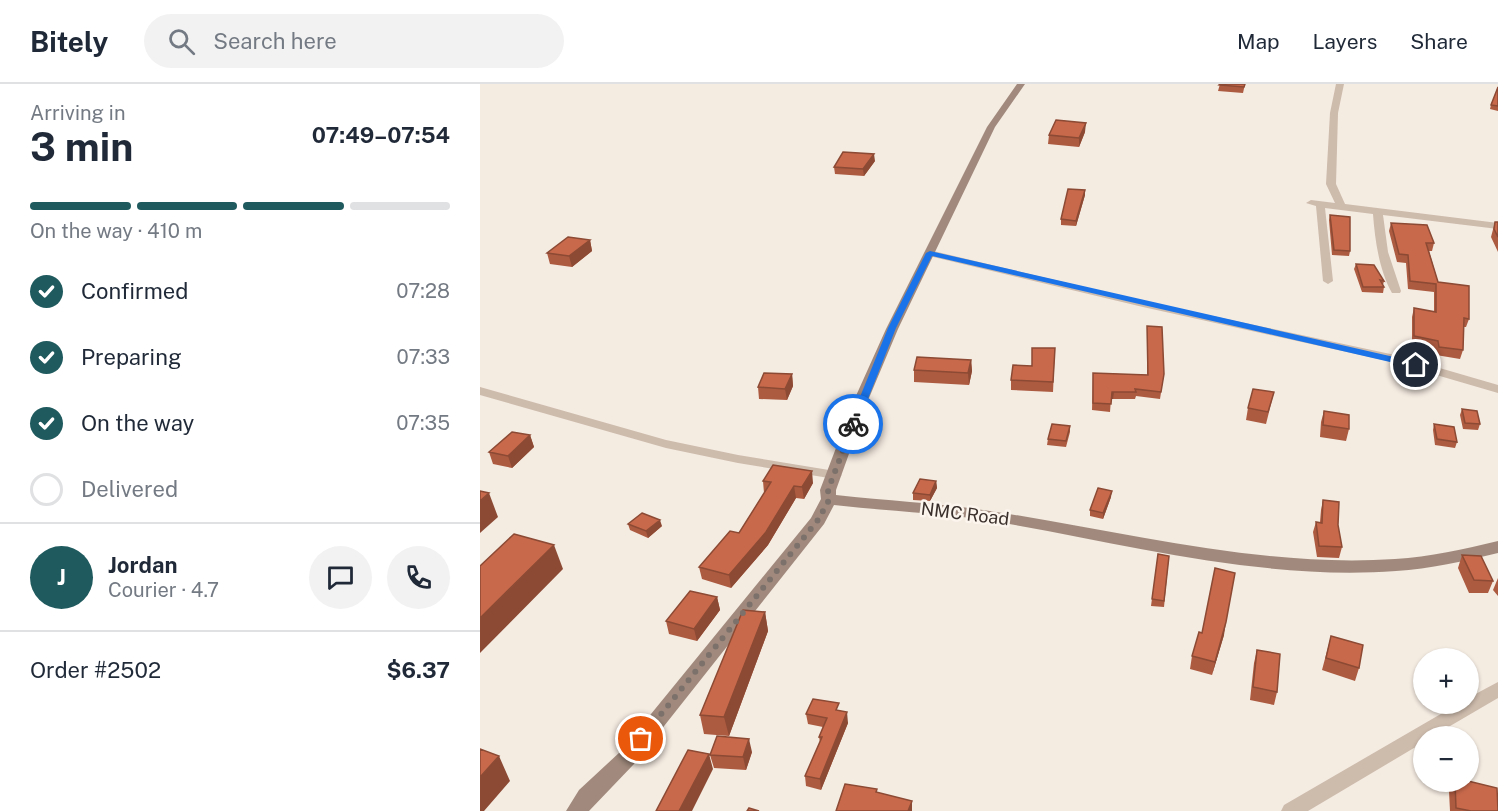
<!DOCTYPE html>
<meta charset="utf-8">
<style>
body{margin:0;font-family:"Public Sans",sans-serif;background:#f2f2f3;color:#1f2937;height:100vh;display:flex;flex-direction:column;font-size:22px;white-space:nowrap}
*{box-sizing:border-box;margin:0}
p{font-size:20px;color:#747a83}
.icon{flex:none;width:33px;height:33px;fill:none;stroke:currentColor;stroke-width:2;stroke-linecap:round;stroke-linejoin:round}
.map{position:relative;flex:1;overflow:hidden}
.drawer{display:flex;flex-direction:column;background:#fff;width:480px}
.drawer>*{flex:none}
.buttons{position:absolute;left:933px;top:564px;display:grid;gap:12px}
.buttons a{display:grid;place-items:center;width:66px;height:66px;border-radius:50%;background:#fff;box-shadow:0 2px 4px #0004;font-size:30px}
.pin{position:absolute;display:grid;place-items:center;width:51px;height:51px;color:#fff;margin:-26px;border:3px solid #fff;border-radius:50%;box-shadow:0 2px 6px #0007}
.courier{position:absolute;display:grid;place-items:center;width:60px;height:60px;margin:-30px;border:4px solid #1a73e8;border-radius:50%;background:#fff;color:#222;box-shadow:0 2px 8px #0007}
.head em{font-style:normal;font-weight:700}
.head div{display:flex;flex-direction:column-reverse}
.head{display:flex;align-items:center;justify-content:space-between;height:102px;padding:0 30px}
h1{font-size:39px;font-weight:700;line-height:45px}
.bar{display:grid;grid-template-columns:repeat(4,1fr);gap:9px 6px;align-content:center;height:72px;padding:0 30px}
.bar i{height:8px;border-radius:4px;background:#e0e1e3}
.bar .on{background:#1f5a5e}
.bar p{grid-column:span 4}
.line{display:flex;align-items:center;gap:15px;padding:0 30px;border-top:2px solid #e0e1e3}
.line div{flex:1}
.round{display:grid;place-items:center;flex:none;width:63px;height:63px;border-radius:32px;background:#f2f2f3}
ol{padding:0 30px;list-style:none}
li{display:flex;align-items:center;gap:18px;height:66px}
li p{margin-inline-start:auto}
li .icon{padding:6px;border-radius:50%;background:#1f5a5e;color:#fff;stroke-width:4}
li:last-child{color:#747a83}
li i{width:33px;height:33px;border:3px solid #e0e1e3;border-radius:50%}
header{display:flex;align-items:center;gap:36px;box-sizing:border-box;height:84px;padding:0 30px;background:#fff;border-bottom:2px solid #e0e1e3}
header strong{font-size:28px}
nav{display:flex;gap:33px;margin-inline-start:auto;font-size:21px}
.search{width:420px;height:54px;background:#f2f2f3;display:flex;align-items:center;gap:15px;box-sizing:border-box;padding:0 21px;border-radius:33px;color:#747a83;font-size:22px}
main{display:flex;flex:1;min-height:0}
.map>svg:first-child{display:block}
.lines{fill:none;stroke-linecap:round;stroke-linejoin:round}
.street{fill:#cdbbac;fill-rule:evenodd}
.secondary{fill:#a18a7d;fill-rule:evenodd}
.wall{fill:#ac5a40}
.shaded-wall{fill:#8c4a34}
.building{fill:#c8694b;stroke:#8c4a34;stroke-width:1.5}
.route{fill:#1a73e8}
.done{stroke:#7c716b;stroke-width:6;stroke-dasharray:0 10.8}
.labels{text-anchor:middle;stroke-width:5;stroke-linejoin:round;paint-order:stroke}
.street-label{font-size:18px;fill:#3b302b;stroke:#fbf5ee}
</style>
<header>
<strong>Bitely</strong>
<div class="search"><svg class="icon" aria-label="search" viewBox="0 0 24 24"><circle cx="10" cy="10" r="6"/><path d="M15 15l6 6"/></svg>Search here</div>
<nav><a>Map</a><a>Layers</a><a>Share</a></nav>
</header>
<main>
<section class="drawer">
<div class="head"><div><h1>3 min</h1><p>Arriving in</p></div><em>07:49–07:54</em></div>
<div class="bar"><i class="on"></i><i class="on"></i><i class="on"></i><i></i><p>On the way · 410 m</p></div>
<ol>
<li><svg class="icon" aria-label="check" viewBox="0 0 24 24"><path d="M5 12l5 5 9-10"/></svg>Confirmed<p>07:28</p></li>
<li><svg class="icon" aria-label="check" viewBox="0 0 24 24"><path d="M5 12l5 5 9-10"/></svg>Preparing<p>07:33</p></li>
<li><svg class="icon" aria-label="check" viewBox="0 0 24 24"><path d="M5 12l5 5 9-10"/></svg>On the way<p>07:35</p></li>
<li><i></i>Delivered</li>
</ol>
<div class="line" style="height:108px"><b class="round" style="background:#1f5a5e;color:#fff">J</b><div><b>Jordan</b><p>Courier · 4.7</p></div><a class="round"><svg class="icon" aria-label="chat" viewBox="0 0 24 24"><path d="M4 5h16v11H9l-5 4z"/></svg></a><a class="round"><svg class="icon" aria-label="phone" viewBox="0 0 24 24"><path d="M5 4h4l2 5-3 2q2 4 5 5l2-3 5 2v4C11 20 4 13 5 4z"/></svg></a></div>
<div class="line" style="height:78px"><div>Order #2502</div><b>$6.37</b></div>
</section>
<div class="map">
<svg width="1018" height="727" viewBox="0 0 1018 727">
<rect width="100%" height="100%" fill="#f4ebe1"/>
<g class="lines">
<path class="street" d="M856,0H864L858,29L856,100L865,120L1018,139V145L903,131L908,168L921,207L920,209H912C899,186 895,156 893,130L845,124L853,197L848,200L843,197L836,122L826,119L831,116L855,119L846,100L850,29Z
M449,166L663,217L915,271L1018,301V309L912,278L663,223L445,171L444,169Z
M0,303L186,356L258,371L355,387L362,391L355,395L258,379L186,364L0,311Z
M1018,598V614L953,652H944V658L828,727H801L804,721L978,620H988V614Z"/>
<path class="secondary" d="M537,0H545L515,43L418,245L389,314L356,406V411C408,417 459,419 510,427C643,447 779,484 915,475C950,473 984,465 1018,457V469C984,477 950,485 916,487C780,497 644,459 512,437C460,429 407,427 354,421L344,440L154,680L109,727H86L99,706L140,668L331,434L341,415L340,406L375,314L406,245L507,43Z"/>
</g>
<path class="wall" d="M740,0H765L763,9L738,7Z
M1018,3V27L1010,25L1011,21Z
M605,48L599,63L568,60L569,51Z
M395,77L384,92L355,90L354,83Z
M605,106V111L596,142L581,141V135Z
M850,131L870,167L869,172L852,171L849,136Z
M1015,138H1018V168L1011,153Z
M911,139L954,159L952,167H949L958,198L989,235L986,243H984L983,266L980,275L956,271V266L932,260V233L934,224L954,228V208L928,205L926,179L917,178L909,147Z
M110,156L112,167L92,183L70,180L67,169Z
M876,180L904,197L903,201L904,203L903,209L882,208L874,185Z
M667,242L684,290L680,315L656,312L655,315H631L630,328L612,326L613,289L667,291Z
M575,264L573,308L531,306V296Z
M491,276L492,287L489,301L434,298V286Z
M312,290L313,302L307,316L279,315L278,303Z
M794,308L786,340L766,336L768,324Z
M982,325L1000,340L998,346L983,345L980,331Z
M844,327L869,345L866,357L840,353L841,338Z
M954,340L977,358L975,364L955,361L953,346Z
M590,342V348L586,363L567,361L568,355Z
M50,351L54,363L32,384L13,380L9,368Z
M283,397L333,399L324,415L316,414L288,461L251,504L222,495L219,483L259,449L284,409Z
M456,397L457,404L450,417L433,416V409Z
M631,413L623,435L610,432V426Z
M843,416L862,463L859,474L837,473L833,448L836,438H840L841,426Z
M148,440L182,442L168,454L150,446Z
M678,470L689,472L684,523L671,522Z
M982,471L1013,497L1008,509H989L978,484Z
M1018,494V512L1013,506Z
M237,513L240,526L217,557L189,550L186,537Z
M285,528L288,547L249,652L224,650L220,631Z
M722,549L744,551L732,591L710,585L712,572Z
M851,552L879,584L875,597L842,586Z
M777,566L797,608L794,621L770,616L774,579Z
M360,627L368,639L341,706L326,702L325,692L340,658L339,653L343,643L328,640L326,630Z
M272,668L266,686L234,684L230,671Z
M988,697L1018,727H970L969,707L974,698Z"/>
<path class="shaded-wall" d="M606,39L605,48L599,63V54Z
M394,70L395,77L384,92L383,85Z
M605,106V111L596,142V137Z
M110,156L112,167L92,183L89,172Z
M491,276L492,287L489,301L488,289Z
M312,290L313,302L307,316L305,305Z
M632,308H634L633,315H631Z
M50,351L54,363L32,384L28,372Z
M332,387L333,399L324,415L322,403Z
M456,397L457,404L450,417V411Z
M314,402L316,414L288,461L251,504L249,491Z
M632,407L631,413L623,435V429Z
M9,409L18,433L0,449V417Z
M180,436L182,442L168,454L166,447Z
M74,461L83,485L0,569V534Z
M237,513L240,526L217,557L214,545Z
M285,528L288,547L249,652L244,633Z
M746,538L744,551L732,591L735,578Z
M367,628L368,639L341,706L340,695Z
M269,655L272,668L266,686L263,673Z
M229,670L233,685L212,727H199Z
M19,672L30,697L4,727H0V693Z
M432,717V727H428Z"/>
<path class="building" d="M740,0H765L764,3L739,1Z
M1018,3V22L1011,21Z
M576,36L606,39L599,54L569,51Z
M363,68L394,70L383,85L354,83Z
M588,105L605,106L596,137L581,135Z
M850,131L870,133V167L854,166Z
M1015,138H1018V153L1014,145Z
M911,139L947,141L954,159H946L958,198L989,202V235L984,234L983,266L959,263L958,257L934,252V224L956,228V200L930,197L928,171L919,170Z
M88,153L110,156L89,172L67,169Z
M876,180L894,181L904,197L900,196L904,203H883Z
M667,242L682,243L684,290L681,308L655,305L656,308H632L631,320L613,319V289L668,291Z
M552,264H575L573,298L531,296L533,281L552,282Z
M437,273L491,276L488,289L434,286Z
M284,289L312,290L305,305L278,303Z
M773,305L794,308L788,328L768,324Z
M982,325L997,327L1000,340L985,339Z
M844,327L869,331V345L843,341Z
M572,340L590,342L586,357L568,355Z
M954,340L974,343L977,358L957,355Z
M32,348L50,351L28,372L9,368Z
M293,381L332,387L322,403L314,402L286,448L249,491L219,483L250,447L259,449L291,398L283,397Z
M440,395L456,397L450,411L433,409Z
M618,404L632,407L623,429L610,426Z
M0,407L9,409L0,417Z
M843,416L859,418L858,441L862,463L839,462L836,438L842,439Z
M162,429L180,436L166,447L148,440Z
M34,450L74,461L0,534V482Z
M678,470L689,472L684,517L672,515Z
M982,471L1001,472L1013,497L994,496Z
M735,484L755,489L746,538L735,578L712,572L719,548L722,549Z
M210,507L237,513L214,545L186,537Z
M263,526L285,528L244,633L220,631Z
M851,552L883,561L879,584L846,574Z
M777,566L800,570L797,608L773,603Z
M333,615L359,619L356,626L367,628L340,695L325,692L342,653H339L347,634L326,630Z
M237,652L269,655L263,673L230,671Z
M0,665L19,672L0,693Z
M208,666L229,670L199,727H176Z
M988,697L1017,704L1018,727H991L976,724L975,698Z
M365,700L397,705L396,708L432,717L428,727H356Z
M269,724L279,727H267Z"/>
<path class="route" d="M450,167L936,278L940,281L936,284L452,172L416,244L378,340L370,342L369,340L408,244L446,169Z"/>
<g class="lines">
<path class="done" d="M161,655L338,436L349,416L348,406L373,340"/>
</g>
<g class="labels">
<g class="street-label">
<text transform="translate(485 430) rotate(7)" y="6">NMC Road</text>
</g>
</g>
</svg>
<div class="buttons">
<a>+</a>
<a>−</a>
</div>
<div class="pin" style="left:161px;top:655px;background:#ea580c"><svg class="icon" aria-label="bag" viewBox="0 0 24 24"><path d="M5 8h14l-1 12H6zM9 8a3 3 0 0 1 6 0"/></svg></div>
<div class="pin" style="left:936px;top:281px;background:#1f2937"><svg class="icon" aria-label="home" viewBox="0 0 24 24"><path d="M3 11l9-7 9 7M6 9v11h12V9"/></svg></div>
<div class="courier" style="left:373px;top:340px"><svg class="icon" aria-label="bike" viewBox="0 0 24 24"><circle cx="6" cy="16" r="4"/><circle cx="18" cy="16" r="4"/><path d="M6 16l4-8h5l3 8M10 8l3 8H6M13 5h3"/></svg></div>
</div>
</main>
